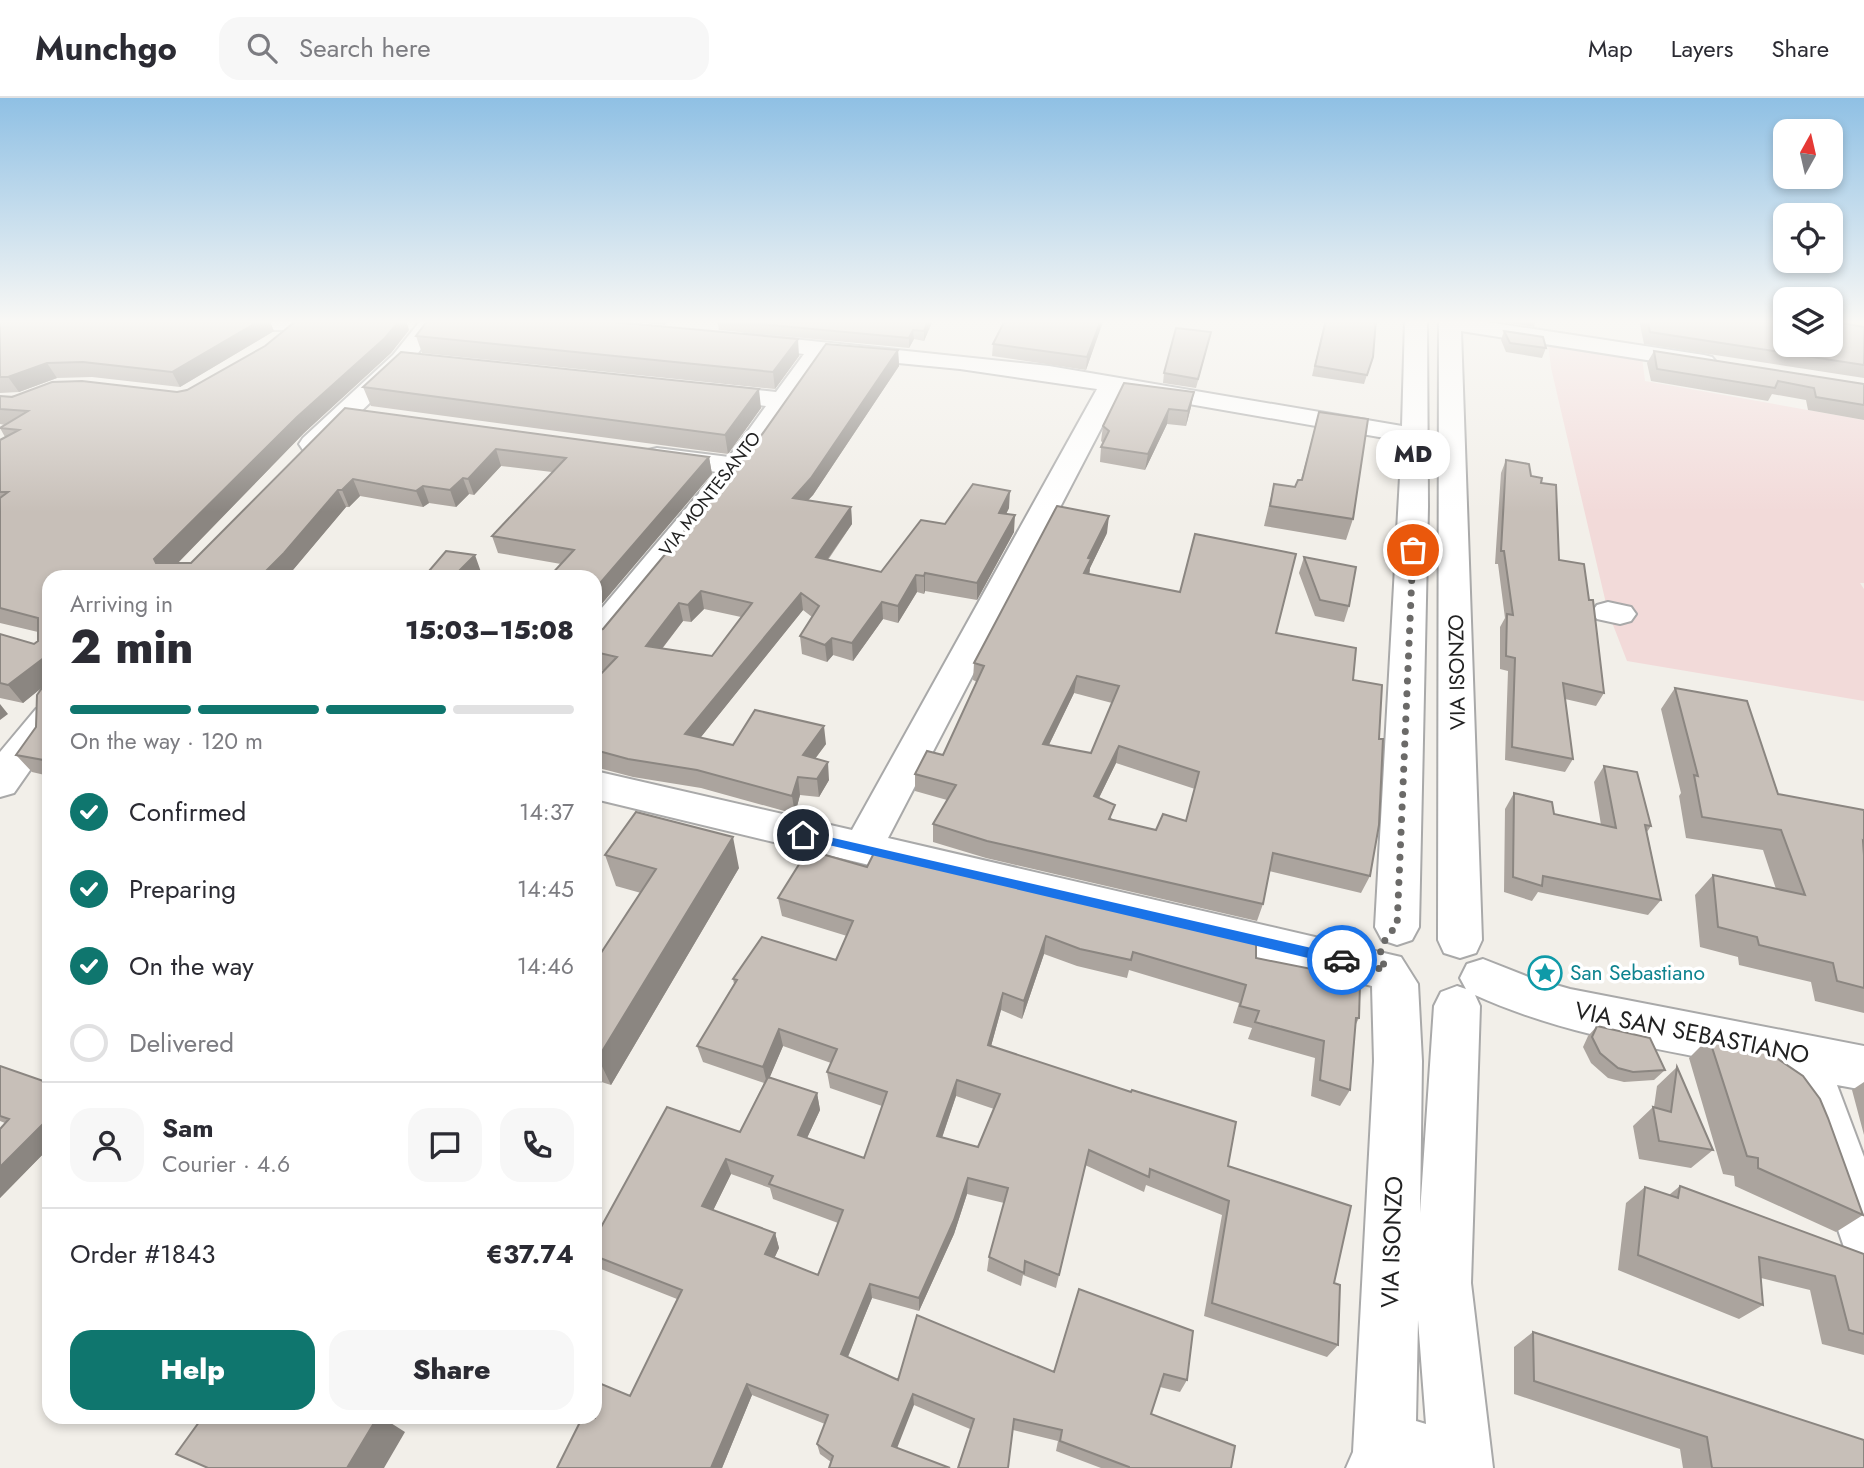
<!DOCTYPE html>
<meta charset="utf-8">
<style>
body{margin:0;font-family:Jost,sans-serif;background:#f7f7f7;color:#2b2b33;height:100vh;display:flex;flex-direction:column;font-size:26px;white-space:nowrap}
*{box-sizing:border-box;margin:0}
p{font-size:23px;color:#7c7c81}
.icon{flex:none;width:38px;height:38px;fill:none;stroke:currentColor;stroke-width:2;stroke-linecap:round;stroke-linejoin:round}
.map{position:relative;flex:1;overflow:hidden}
.drawer{position:absolute;left:42px;top:472px;width:560px;height:854px;display:flex;flex-direction:column;background:#fff;border-radius:21px;box-shadow:0 4px 10px #0003}
.drawer>*{flex:none}
.needle{width:46px;rotate:8deg}
.buttons{position:absolute;left:1773px;top:21px;display:grid;gap:14px}
.buttons a{display:grid;place-items:center;width:70px;height:70px;border-radius:14px;background:#fff;box-shadow:0 4px 10px #0003;font-size:35px}
.pin{position:absolute;display:grid;place-items:center;width:60px;height:60px;color:#fff;margin:-30px;border:4px solid #fff;border-radius:50%;box-shadow:0 2px 7px #0007}
.courier{position:absolute;display:grid;place-items:center;width:70px;height:70px;margin:-35px;border:5px solid #1a73e8;border-radius:50%;background:#fff;color:#222;box-shadow:0 2px 9px #0007}
.bubble{position:absolute;height:49px;border-radius:21px;background:#fff;box-shadow:0 4px 10px #0003;font-size:23px;font-weight:800;line-height:49px;text-align:center}
.head em{font-style:normal;font-weight:800}
.head div{display:flex;flex-direction:column-reverse}
.head{display:flex;align-items:center;justify-content:space-between;height:119px;padding:0 28px}
h1{font-size:46px;font-weight:800;line-height:52px}
.bar{display:grid;grid-template-columns:repeat(4,1fr);gap:10px 7px;align-content:center;height:84px;padding:0 28px}
.bar i{height:9px;border-radius:5px;background:#e1e1e2}
.bar .current{background:#0f766e}
.bar p{grid-column:span 4}
.line{display:flex;align-items:center;gap:18px;padding:0 28px;border-top:2px solid #e1e1e2}
.line div{flex:1}
.round{display:grid;place-items:center;flex:none;width:74px;height:74px;border-radius:21px;background:#f7f7f7}
ol{padding:0 28px;list-style:none}
li{display:flex;align-items:center;gap:21px;height:77px}
li p{margin-inline-start:auto}
li .icon{padding:7px;border-radius:50%;background:#0f766e;color:#fff;stroke-width:4}
li:last-child{color:#7c7c81}
li i{width:38px;height:38px;border:4px solid #e1e1e2;border-radius:50%}
.action{display:flex;gap:14px;margin-top:auto;padding:14px 28px}
.action a{flex:1;height:80px;border-radius:21px;background:#0f766e;color:#fff;font-size:28px;font-weight:800;line-height:80px;text-align:center}
.action a+a{background:#f7f7f7;color:#2b2b33}
header{display:flex;align-items:center;gap:42px;box-sizing:border-box;height:98px;padding:0 35px;background:#fff;border-bottom:2px solid #e1e1e2}
header strong{font-size:33px}
nav{display:flex;gap:38px;margin-inline-start:auto;font-size:24px}
.search{width:490px;height:63px;background:#f7f7f7;display:flex;align-items:center;gap:18px;box-sizing:border-box;padding:0 24px;border-radius:21px;color:#7c7c81;font-size:26px}
.map>svg:first-child{display:block}
.commercial{fill:#f2dad9}
.lines{fill:none;stroke-linecap:round;stroke-linejoin:round}
.minor-casing{stroke:#a9a9a9;stroke-width:4}
.major-casing{stroke:#a06b00;stroke-width:4}
.minor{fill:#fff;fill-rule:evenodd}
.major{fill:#fcd6a4;fill-rule:evenodd}
.wall{fill:#aba49e;fill-rule:evenodd}
.shaded-wall{fill:#8b8681}
.building{fill:#c7bfb8;stroke:#8b8681;stroke-width:2;fill-rule:evenodd}
.route{fill:#1a73e8}
.done{stroke:#6b6a68;stroke-width:7;stroke-dasharray:0 12.6}
.labels{text-anchor:middle;stroke-width:7;stroke-linejoin:round;paint-order:stroke}
.far-street-label{font-size:18px;fill:#222;stroke:#fff}
.street-label{font-size:21px;fill:#222;stroke:#fff}
.culture-label{font-size:21px;fill:#0d838f;stroke:#fff;text-anchor:start}
.near-street-label{font-size:24px;fill:#222;stroke:#fff}
</style>
<header>
<strong>Munchgo</strong>
<div class="search"><svg class="icon" aria-label="search" viewBox="0 0 24 24"><circle cx="10" cy="10" r="6"/><path d="M15 15l6 6"/></svg>Search here</div>
<nav><a>Map</a><a>Layers</a><a>Share</a></nav>
</header>
<div class="map">
<svg width="1864" height="1370" viewBox="0 0 1864 1370">
<rect width="100%" height="100%" fill="#f2efe9"/>
<path class="commercial" d="M1548,245L1642,259L1645,283L1864,322V485H1860L1864,491V603L1627,563L1608,514L1551,270Z"/>
<g class="lines">
<defs>
<path id="minor" d="M209,222H352L354,225L351,230L343,232H218L210,230L207,225Z
M421,222H443L409,267L321,352L312,354L303,352L299,346L303,340L393,257Z
M1405,222H1427L1428,409L1419,829L1412,842L1397,847L1382,842L1375,829L1402,343L1120,294L888,740L1401,859L1418,886L1422,963L1420,1115L1434,908L1441,894L1457,888L1466,891L1460,880L1467,866L1483,861L1531,880L1570,891L1864,948V992L1837,987L1864,1059V1160L1845,1152L1784,976C1681,954 1572,941 1475,897L1480,908L1471,1185L1493,1370H1346L1353,1354L1374,963L1372,888L595,701V673L852,732L1097,291L960,271L826,258L746,374L607,546L595,549V518L717,374L648,364L644,358L648,352L657,350L729,359L766,308L701,299L698,294L701,289L710,287L776,294L804,256L737,248L734,243L737,238L745,236L1049,268L1402,328ZM1418,1222L1426,1326L1416,1323Z
M1439,222H1474L1704,257L1712,259L1716,264L1712,269L1704,271L1461,233L1482,842L1476,855L1460,860L1444,855L1438,842Z
M1608,504L1631,509L1636,516L1631,523L1620,526L1597,521L1592,514L1597,507Z
M49,608V645L14,695L0,699V654L36,611Z"/>
<path id="major" d="M1830,222H1864V235L1830,230Z"/>
</defs>
<use href="#minor" class="minor-casing"/>
<use href="#major" class="major-casing"/>
<use href="#minor" class="minor"/>
<use href="#major" class="major"/>
</g>
<path class="wall" d="M0,222H269L274,233L180,289L92,279L57,280L19,294L0,295Z
M616,222H669L665,227Z
M933,222L924,243L914,241L909,250L719,232L717,223Z
M1070,222H1103L1086,272L992,258L993,246L1070,223Z
M1325,222L1373,259L1364,286L1312,278Z
M1492,222H1536L1534,229Z
M1639,222H1785L1864,229V280L1644,246Z
M409,232L391,255L304,335L178,465H191L345,310L709,359L712,376L561,466L498,455L492,438L552,374L501,368L474,397L469,396L456,409L429,405L423,409L360,398L349,409H346L286,480H49V678L32,674L16,657L36,629L42,589L23,605L0,600V536L34,546L38,543V534L0,525V342L5,339L0,330L5,327L0,326V298L177,294Z
M1504,233L1546,250L1542,260L1506,254L1501,242Z
M416,238L799,258L775,291L422,255Z
M1209,243L1196,290L1163,285L1164,275Z
M898,252L899,268L813,397L808,402L851,409L852,426L828,462L881,474L945,426L1009,410L1006,416L1014,434L977,502L925,493L924,496L917,494L898,525L883,521L853,563L833,557L827,564L802,556L800,538L812,519L803,512L700,640L733,647L826,646L815,661L829,682L819,699L800,697L795,716L701,690L633,679L595,669V582L604,573L595,571V533L603,531ZM704,511L741,519L712,558L662,551L683,523L691,524Z
M1654,253L1864,286V322L1808,312L1806,302L1772,296L1768,303L1651,283L1647,265Z
M1124,285L1191,309L1186,328L1167,326L1145,372L1100,364L1101,349L1103,345L1101,343L1103,328Z
M363,289L761,310L728,356L371,308Z
M1319,314L1353,421L1346,442L1264,428L1274,386L1295,389L1301,382Z
M1506,362L1541,385L1559,462L1604,595L1596,608L1565,601L1573,661L1565,674L1505,662L1508,573L1500,571V529L1505,520L1498,466H1495L1501,375Z
M1107,435L1090,470L1089,476L1276,535L1353,582L1370,778L1361,795L1269,773L1263,806L1257,823L986,760L933,744V726L947,702L915,693V676L943,657L977,584L973,582L974,565ZM1074,595L1112,605L1091,655L1049,647ZM1116,665L1195,691L1186,723L1156,732L1112,721L1099,700Z
M1304,459L1349,508L1344,524L1315,518L1299,475Z
M1675,590L1778,696L1864,712V915L1815,903L1811,884L1739,867L1738,859L1700,849L1695,797L1713,777L1776,791L1763,752L1686,740L1679,698L1681,695L1661,611Z
M1604,668L1651,728L1647,734L1661,802L1648,817L1538,794L1532,803L1504,794L1505,711L1514,695L1554,716L1601,727L1594,684Z
M605,757L739,770L611,987L595,982V864L641,795L616,788Z
M867,769L1256,860L1347,884L1359,920L1355,928L1350,992L1340,1008L1311,998L1315,960L1248,941L1252,930L1233,925L1239,905L1129,872L1127,880L1077,868L1044,856L1022,921L1001,912L991,948L1228,1068L1334,1185L1338,1247L1327,1259L1204,1218L1222,1117L1146,1087L1144,1094L1085,1067L1056,1190L1023,1177L1021,1188L987,1173L989,1159L1004,1105L967,1096L954,1136L919,1213L872,1200L848,1259L898,1282L1054,1274L1079,1191L1187,1282L1180,1294L1160,1289L1151,1316L1231,1370H1101L1056,1353L1058,1343L1013,1332L970,1331L914,1307L831,1364L820,1356L817,1346L825,1326L752,1297L722,1370H557L630,1298L677,1201L596,1169L595,1140L740,1034L764,985L703,964L697,948L734,886L733,881L836,862L847,838L782,818L778,800ZM783,948L831,965L827,974L830,990L882,1008L864,1060L807,1040L820,1012L817,995L769,980ZM956,998L994,1011L978,1049L942,1040ZM731,1076L770,1090L773,1101L838,1125L818,1177L774,1160L779,1150L775,1135L713,1112Z
M1597,928L1665,972L1654,982L1624,984L1608,980L1591,965L1583,949L1588,938Z
M1709,940L1863,1117L1836,1134L1735,1088L1734,1078L1723,1076L1689,960Z
M0,968L49,985V1050L0,1100V1031L5,1025L0,1023Z
M1677,969L1713,1052L1691,1070L1639,1061L1633,1028L1653,1009H1654L1657,988Z
M1864,984V1037L1852,992Z
M1680,1088L1864,1156V1257L1822,1246L1810,1192L1761,1180L1763,1207L1739,1221L1618,1172L1626,1105L1645,1089L1669,1097Z
M1533,1234L1864,1370H1683L1680,1351L1514,1296V1249Z"/>
<path class="shaded-wall" d="M261,222H269L274,233L180,289L172,274Z
M400,222H406L409,232L391,255L304,335L165,478L154,461L297,319Z
M929,222H933L924,243V233Z
M1101,222H1103V224L1086,272L1087,259Z
M913,232L914,241L909,250V240Z
M798,241L799,258L775,291L773,274Z
M898,252L899,268L813,397L795,416L793,400Z
M47,265L57,280L19,294L8,279Z
M759,291L761,310L728,356L725,337Z
M1194,294L1191,309L1186,328L1188,313Z
M1169,311L1167,326L1145,372L1148,356Z
M496,351L501,368L474,397L468,381Z
M709,359L712,376L595,514V491Z
M463,380L469,396L456,409L450,392Z
M353,381L360,398L349,409L342,392Z
M423,388L429,405L423,409L416,393Z
M338,392L346,409L293,472L286,480H259Z
M1010,393L1009,410L998,432L999,415Z
M851,409L852,426L817,476L816,459Z
M1015,417L1014,434L977,502V485Z
M1109,418L1107,435L1090,470L1089,478L1084,475L1088,460Z
M475,457L481,474L476,480H452Z
M925,475V493L924,496V478Z
M916,477L917,494L898,525V508Z
M701,493L704,511L691,524L688,507Z
M801,495L803,512L689,654L685,636Z
M882,504L883,521L853,563L852,545Z
M679,505L683,523L650,566L646,548Z
M832,540L833,557L827,564L825,547Z
M49,556V584L23,605L8,587Z
M1077,578L1074,595L1041,663L1043,646Z
M0,606L8,616L0,622Z
M824,628L826,646L805,674L803,657Z
M1119,648L1116,665L1091,716L1094,698Z
M828,664L829,682L819,699L817,681Z
M798,679L800,697L795,716L792,698Z
M733,739L739,770L611,987L598,960Z
M1046,838L1044,856L1022,921L1024,903Z
M1003,895L1001,912L987,963L988,947Z
M779,931L783,948L767,986L763,969Z
M957,982L956,998L937,1054V1038Z
M817,995L820,1012L801,1053L798,1037Z
M49,1020V1050L0,1100V1069Z
M726,1061L731,1076L708,1123L702,1108Z
M968,1080L967,1096L954,1136L919,1213V1200Z
M775,1135L779,1150L770,1170L765,1156Z
M870,1186L872,1200L844,1268L841,1256Z
M747,1286L752,1297L722,1370H711Z
M913,1296L914,1307L894,1358L892,1348Z
M377,1320H383L405,1334L384,1370H347Z"/>
<path class="building" d="M0,222L158,223L261,222L172,274L83,264L47,265L8,279H0Z
M297,222H400L385,240L297,319L154,461L156,465H191L345,310L709,359L595,491V480H548L574,452L492,438L566,360L496,351L468,381L463,380L450,392L423,388L416,393L353,381L342,392H338L284,455L259,480H49V556L8,587L0,585V536L34,546L38,543V520L0,510V400L8,394H0V342L19,332L0,330L28,313L0,311V298L12,299L52,284L82,283L177,294L187,292L265,248Z
M428,222H592L798,241L773,274L416,238Z
M718,222H929L924,233L913,232L909,240Z
M1005,222H1060L1070,223V222H1101L1087,259L993,246Z
M1326,222H1376L1373,259L1367,277L1315,268Z
M1647,222H1785V247H1830V223L1864,229V267L1650,234Z
M1176,230L1211,234L1198,281L1164,275Z
M1504,233L1543,239L1546,250L1510,245Z
M826,246L898,252L811,380L793,400L851,409L816,459L881,474L921,422L945,426L973,386L1010,393L999,415L1015,417L977,485L925,475L924,478L916,477L898,508L882,504L852,545L832,540L825,547L800,538L819,508L801,495L685,636L733,647L755,612L824,628L803,657L828,664L817,681L798,679L792,698L697,672L628,661L595,652V582L617,559L595,554V547L599,542L595,541V533L603,531L746,359ZM701,493L752,505L712,558L646,548L679,505L688,507Z
M1654,253L1864,286V307L1816,299L1814,290L1778,283L1775,290L1657,271Z
M401,254L759,291L725,337L363,289Z
M1124,285L1194,294L1188,313L1169,311L1148,356L1101,349L1109,333L1103,328Z
M1319,314L1368,321L1353,421L1270,408L1274,386L1295,389L1298,382H1302Z
M1506,362L1529,366L1531,378L1542,380L1541,385L1556,387L1559,462L1584,466L1589,502H1593L1604,595L1563,585L1573,661L1512,649L1515,560L1506,558L1507,516L1513,517L1504,453H1501Z
M1057,408L1109,418L1088,460L1091,461L1084,475L1180,494L1195,436L1296,456L1276,535L1356,550L1353,582L1382,587L1379,641H1383L1379,727L1370,778L1273,755L1263,806L987,743L933,726L956,687L915,676L927,653L943,657L984,568L974,565ZM1077,578L1119,588L1091,655L1043,646ZM1119,648L1199,674L1186,723L1163,716L1156,732L1109,721L1115,707L1094,698Z
M446,453L475,457L452,480H423Z
M1304,459L1356,469L1349,508L1320,502Z
M49,580V663L16,657L36,629L37,597Z
M1675,590L1747,603L1778,696L1864,712V744L1863,743L1864,757V890L1837,883L1833,865L1759,847L1757,839L1718,829L1713,777L1805,797L1781,732L1702,719L1694,677L1698,678Z
M1604,668L1637,674L1651,728L1645,727L1661,802L1543,778L1542,788L1513,779L1514,695L1552,704L1554,716L1616,730Z
M636,714L733,739L598,960L595,959V864L656,771L605,757Z
M808,752L867,769L875,753L973,779L974,777L1256,843V860L1347,878V884L1360,886L1359,920H1356L1350,992L1320,982L1324,943L1255,924L1259,913L1240,908L1246,887L1133,854L1131,862L1080,851L1046,838L1024,903L1003,895L988,947L1131,994L1132,992L1236,1024L1228,1068L1351,1108L1334,1185L1340,1187L1338,1247L1212,1205L1229,1103L1150,1071L1149,1079L1089,1052L1059,1177L1025,1163L1024,1175L989,1159L1008,1090L968,1080L954,1122L919,1200L870,1186L841,1256L898,1282L917,1217L1054,1274L1079,1191L1193,1233L1187,1282L1164,1276L1151,1316L1235,1348L1231,1370H1129V1369L1060,1343L1062,1332L1014,1321L1008,1370H958L974,1321L913,1296L892,1348L950,1370H829L833,1358L817,1346L828,1317L747,1286L711,1370H557L582,1320H595V1294L599,1285L630,1298L682,1192L595,1158V1140L667,1009L740,1034L768,979L817,995L798,1037L864,1060L887,994L827,974L837,951L779,931L763,969L697,948L737,882L733,881L762,839L836,862L853,823L778,800ZM957,982L1000,996L978,1049L937,1038ZM726,1061L773,1078L769,1086L843,1112L818,1177L765,1156L775,1135L702,1108Z
M1597,928L1650,940L1665,972L1633,974L1618,970L1600,955L1592,939Z
M1709,940L1762,950L1803,978L1820,1001L1828,1020L1863,1117L1758,1070V1060L1747,1058Z
M0,968L49,985V1020L0,1069V1031L9,1021L0,1018Z
M1677,969L1713,1052L1659,1043L1653,1009L1671,1014Z
M1680,1088L1864,1156V1236L1849,1232L1835,1178L1759,1159L1763,1207L1638,1157L1645,1089L1678,1100Z
M1533,1234L1864,1342V1370H1712L1707,1339L1534,1283Z
M202,1320H377L347,1370H208L176,1356Z"/>
<linearGradient id="sky" x2="0" y2="1"><stop stop-color="#8fc0e4"/><stop offset="0.54" stop-color="#f9f8f5"/><stop offset="1" stop-color="#f9f8f5" stop-opacity="0"/></linearGradient>
<rect width="1864" height="414" fill="url(#sky)"/>
<path class="route" d="M803,733L1342,857L1349,862L1342,868L799,740L797,737Z"/>
<g class="lines">
<path class="done" d="M1342,862L1385,872L1380,851L1389,835L1397,829L1413,452"/>
</g>
<defs>
<symbol id="sight-ring" viewBox="-11 -11 22 22"><circle r="9.5" fill="#fff" stroke="#0f9aa8" stroke-width="1.5"/><path d="M0-6L1.8-2.2L6-1.7L2.9 1.2L3.7 5.4L0 3.3L-3.7 5.4L-2.9 1.2L-6-1.7L-1.8-2.2Z" fill="#0f9aa8"/></symbol>
</defs>
<g fill-rule="evenodd">
<use href="#sight-ring" x="1526" y="856" width="38" height="38"/>
</g>
<g class="labels">
<g class="far-street-label">
<text transform="translate(710 396) rotate(-52)" y="6">VIA MONTESANTO</text>
</g>
<g class="street-label">
<text transform="translate(1457 574) rotate(-91)" y="7">VIA ISONZO</text>
</g>
<g class="culture-label">
<text x="1570" y="882">San Sebastiano</text>
</g>
<g class="near-street-label">
<text transform="translate(1692 935) rotate(11)" y="8">VIA SAN SEBASTIANO</text>
<text transform="translate(1392 1144) rotate(-88)" y="8">VIA ISONZO</text>
</g>
</g>
</svg>
<div class="buttons">
<a><svg class="needle" viewBox="-14 -14 28 28"><path d="M0-13l5 13h-10z" fill="#e53935"/><path d="M0 13l5-13h-10z" fill="#7c7c81"/></svg></a>
<a><svg class="icon" aria-label="locate" viewBox="0 0 24 24"><circle cx="12" cy="12" r="6"/><path d="M12 2v4M12 18v4M2 12h4M18 12h4"/></svg></a>
<a><svg class="icon" aria-label="layers" viewBox="0 0 24 24"><path d="M12 4l9 5-9 5-9-5zM3 14l9 5 9-5"/></svg></a>
</div>
<div class="pin" style="left:1413px;top:452px;background:#ea580c"><svg class="icon" aria-label="bag" viewBox="0 0 24 24"><path d="M5 8h14l-1 12H6zM9 8a3 3 0 0 1 6 0"/></svg></div>
<div class="pin" style="left:803px;top:737px;background:#1f2937"><svg class="icon" aria-label="home" viewBox="0 0 24 24"><path d="M3 11l9-7 9 7M6 9v11h12V9"/></svg></div>
<div class="courier" style="left:1342px;top:862px"><svg class="icon" aria-label="car" viewBox="0 0 24 24"><path d="M5 17H2v-5l4-1 3-4h7l3 4 3 1v5h-3M9 17h6M6 11h13"/><circle cx="7" cy="17" r="2"/><circle cx="17" cy="17" r="2"/></svg></div>
<div class="bubble" style="left:1376px;top:332px;width:74px">MD</div>
<section class="drawer">
<div class="head"><div><h1>2 min</h1><p>Arriving in</p></div><em>15:03–15:08</em></div>
<div class="bar"><i class="current"></i><i class="current"></i><i class="current"></i><i></i><p>On the way · 120 m</p></div>
<ol>
<li><svg class="icon" aria-label="check" viewBox="0 0 24 24"><path d="M5 12l5 5 9-10"/></svg>Confirmed<p>14:37</p></li>
<li><svg class="icon" aria-label="check" viewBox="0 0 24 24"><path d="M5 12l5 5 9-10"/></svg>Preparing<p>14:45</p></li>
<li><svg class="icon" aria-label="check" viewBox="0 0 24 24"><path d="M5 12l5 5 9-10"/></svg>On the way<p>14:46</p></li>
<li><i></i>Delivered</li>
</ol>
<div class="line" style="height:126px"><a class="round"><svg class="icon" aria-label="person" viewBox="0 0 24 24"><circle cx="12" cy="8" r="4"/><path d="M4 21q1-7 8-7t8 7"/></svg></a><div><b>Sam</b><p>Courier · 4.6</p></div><a class="round"><svg class="icon" aria-label="chat" viewBox="0 0 24 24"><path d="M4 5h16v11H9l-5 4z"/></svg></a><a class="round"><svg class="icon" aria-label="phone" viewBox="0 0 24 24"><path d="M5 4h4l2 5-3 2q2 4 5 5l2-3 5 2v4C11 20 4 13 5 4z"/></svg></a></div>
<div class="line" style="height:91px"><div>Order #1843</div><b>€37.74</b></div>
<div class="action"><a>Help</a><a>Share</a></div>
</section>
</div>
